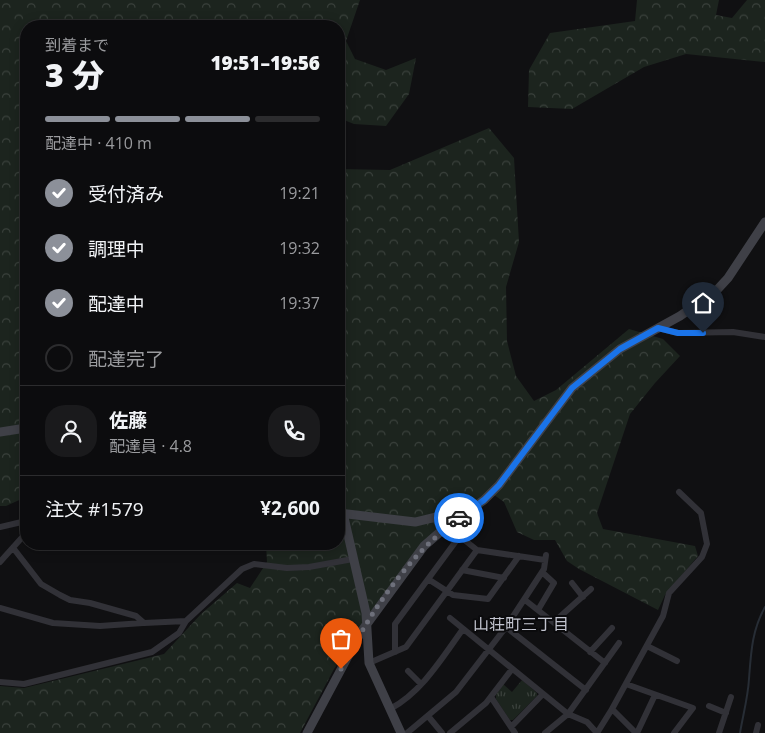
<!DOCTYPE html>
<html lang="ja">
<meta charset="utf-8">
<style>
body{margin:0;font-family:"Open Sans","Noto Sans JP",sans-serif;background:#1a1a1c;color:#f1f3f6;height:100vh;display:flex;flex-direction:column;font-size:19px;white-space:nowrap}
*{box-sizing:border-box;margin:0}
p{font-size:16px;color:#9a9b9e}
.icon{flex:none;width:28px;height:28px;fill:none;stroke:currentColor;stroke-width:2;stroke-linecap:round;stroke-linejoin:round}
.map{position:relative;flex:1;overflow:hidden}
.drawer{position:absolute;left:20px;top:20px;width:325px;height:530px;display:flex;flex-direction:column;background:#0c0c0e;border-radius:20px;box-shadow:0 2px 12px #0003,0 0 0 1px #2c2c2e}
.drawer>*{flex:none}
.pin{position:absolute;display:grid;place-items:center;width:42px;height:42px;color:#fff;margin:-51px -21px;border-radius:50% 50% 50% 0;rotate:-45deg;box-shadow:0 0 5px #0007}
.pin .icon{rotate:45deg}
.courier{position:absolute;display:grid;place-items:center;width:50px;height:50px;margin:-25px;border:4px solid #1a73e8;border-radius:50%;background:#fff;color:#222;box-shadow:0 1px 6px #0007}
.headline em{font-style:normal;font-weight:800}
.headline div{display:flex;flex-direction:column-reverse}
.headline{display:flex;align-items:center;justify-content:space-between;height:85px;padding:0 25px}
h1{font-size:32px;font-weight:800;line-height:38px}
.bar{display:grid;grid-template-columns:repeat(4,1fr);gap:8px 5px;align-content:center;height:60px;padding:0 25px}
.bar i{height:6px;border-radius:4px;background:#2c2c2e}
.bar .active{background:#8c9099}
.bar p{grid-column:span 4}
.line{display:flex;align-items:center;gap:12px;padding:0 25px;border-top:1px solid #2c2c2e}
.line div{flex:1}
.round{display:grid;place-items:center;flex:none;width:52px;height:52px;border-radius:20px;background:#1a1a1c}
ol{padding:0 25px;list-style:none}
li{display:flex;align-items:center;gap:15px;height:55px}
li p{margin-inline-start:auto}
li .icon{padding:5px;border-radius:50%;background:#8c9099;color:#fff;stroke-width:4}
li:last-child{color:#9a9b9e}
li i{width:28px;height:28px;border:2px solid #2c2c2e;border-radius:50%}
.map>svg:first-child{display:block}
.forest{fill:url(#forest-crowns)}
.park{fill:url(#park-tufts)}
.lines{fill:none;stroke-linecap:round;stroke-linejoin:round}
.stream{stroke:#272d35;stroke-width:2}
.street{stroke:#313137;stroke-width:6}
.secondary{stroke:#3f4047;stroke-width:9}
.done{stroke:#6e707b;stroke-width:5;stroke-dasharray:0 9}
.route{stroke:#1a73e8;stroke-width:6}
.labels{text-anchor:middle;stroke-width:4;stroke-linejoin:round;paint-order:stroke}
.neighbourhood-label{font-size:16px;fill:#c2c4cf;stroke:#0b0b0d}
</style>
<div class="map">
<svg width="765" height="733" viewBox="0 0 765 733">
<defs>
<pattern id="forest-crowns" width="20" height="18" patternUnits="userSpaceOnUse" patternTransform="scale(1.25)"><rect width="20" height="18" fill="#1c241e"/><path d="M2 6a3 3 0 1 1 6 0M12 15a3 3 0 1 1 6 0" fill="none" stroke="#3a413c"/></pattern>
<pattern id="park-tufts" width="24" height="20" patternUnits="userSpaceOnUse" patternTransform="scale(1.25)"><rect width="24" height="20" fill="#1c241e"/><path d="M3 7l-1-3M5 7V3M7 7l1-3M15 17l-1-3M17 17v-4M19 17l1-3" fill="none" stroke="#3a413c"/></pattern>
</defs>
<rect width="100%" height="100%" fill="#101012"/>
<path class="forest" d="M0,0H360L346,41L355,59L386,70L416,58L409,94L386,126L354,124L339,118V26H26V497L6,506H0Z
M637,0H719L716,15L732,18L747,0H765V62L686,54L644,67L572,109L528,107L529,70L550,33L635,21Z
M489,128L514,158L519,242L506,287L507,341L516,376L534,401L556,390L629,329L663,339L680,356L655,383L630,414L597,513L603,529L695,546L698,556L665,595L658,610L579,569L567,561L555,540H534L517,532L504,502L490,492L452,520L378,604L334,669L300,733H0V686L24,688L164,654L201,614L237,583L250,588L267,562L266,544H339V169L390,170Z"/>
<path class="park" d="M522,680L537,693V696L513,720H510L496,699V695L503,684L512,692Z"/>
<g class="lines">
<path class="stream" d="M740,733C743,715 748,697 749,679C751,652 752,630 765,607"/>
<path class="street" d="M658,328L678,333L733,332L765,337
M0,527L26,521
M14,549L41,584L60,595L70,600L90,603L136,616L144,623L186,621
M477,550L545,560
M0,562L26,533
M462,570L504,578
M428,579L453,595L488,599L519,556
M572,583L583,597
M525,600L605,663
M0,608L53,623L100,626L143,623
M538,610L554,583L542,572
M450,618L568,714L587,722L597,733
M554,622L591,589
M506,627L586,690
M647,646L677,661
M395,652V624L459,537
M590,652L612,628
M369,663L406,647L477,550L447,526
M408,671L421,684
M0,682L24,684L152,652L179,633L186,621L242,569L254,564L287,568L309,567L353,559
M626,684L693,708L674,733
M491,697L515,733
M709,706L726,713
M390,709C422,692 442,658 463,629
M428,716L442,733
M511,727L543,694
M407,733L456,692L506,627L544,569L546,555
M450,733L486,703L512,669
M545,733L568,714L619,643
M597,733L612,709
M636,733L612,709L663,616L669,593L702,557L707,544L701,513L679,492
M637,733L655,695
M719,733L731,697
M756,733L758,725"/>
<path class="secondary" d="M0,432L26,428
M339,513L415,522L469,509
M343,513L366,613L369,663L401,733
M307,733L361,632L424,546L447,526L484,500L499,485L572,388L620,349L680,316L716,291L728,278L765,222"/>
</g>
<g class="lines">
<path class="done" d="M341,669C370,613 407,556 459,518"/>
<path class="route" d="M459,518L484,500L499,485L572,388L620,349L658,328L678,333H703"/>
</g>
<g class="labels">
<g class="neighbourhood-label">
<text x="521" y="630">山荘町三丁目</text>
</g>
</g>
</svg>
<div class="pin" style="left:341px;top:669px;background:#ea580c"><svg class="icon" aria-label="bag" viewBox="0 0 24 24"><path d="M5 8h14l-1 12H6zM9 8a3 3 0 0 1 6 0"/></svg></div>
<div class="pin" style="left:703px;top:333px;background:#1f2937"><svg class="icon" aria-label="home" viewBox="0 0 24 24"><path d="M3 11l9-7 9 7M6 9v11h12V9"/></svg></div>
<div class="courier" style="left:459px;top:518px"><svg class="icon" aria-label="car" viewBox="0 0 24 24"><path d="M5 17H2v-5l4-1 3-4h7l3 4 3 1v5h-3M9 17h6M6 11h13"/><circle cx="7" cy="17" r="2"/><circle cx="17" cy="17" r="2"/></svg></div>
<section class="drawer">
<div class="headline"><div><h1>3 分</h1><p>到着まで</p></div><em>19:51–19:56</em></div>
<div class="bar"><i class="active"></i><i class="active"></i><i class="active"></i><i></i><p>配達中 · 410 m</p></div>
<ol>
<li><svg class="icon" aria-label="check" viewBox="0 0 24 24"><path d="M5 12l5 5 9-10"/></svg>受付済み<p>19:21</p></li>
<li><svg class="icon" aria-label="check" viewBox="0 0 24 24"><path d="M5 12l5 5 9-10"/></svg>調理中<p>19:32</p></li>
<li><svg class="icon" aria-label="check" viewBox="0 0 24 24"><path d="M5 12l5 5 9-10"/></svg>配達中<p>19:37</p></li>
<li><i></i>配達完了</li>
</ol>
<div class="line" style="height:90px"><a class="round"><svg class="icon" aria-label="person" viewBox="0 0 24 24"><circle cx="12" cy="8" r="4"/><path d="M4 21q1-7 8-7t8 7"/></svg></a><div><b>佐藤</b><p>配達員 · 4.8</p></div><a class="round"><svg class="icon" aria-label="phone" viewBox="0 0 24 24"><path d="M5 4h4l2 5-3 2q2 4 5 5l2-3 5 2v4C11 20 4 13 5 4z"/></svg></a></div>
<div class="line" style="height:65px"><div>注文 #1579</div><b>¥2,600</b></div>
</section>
</div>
